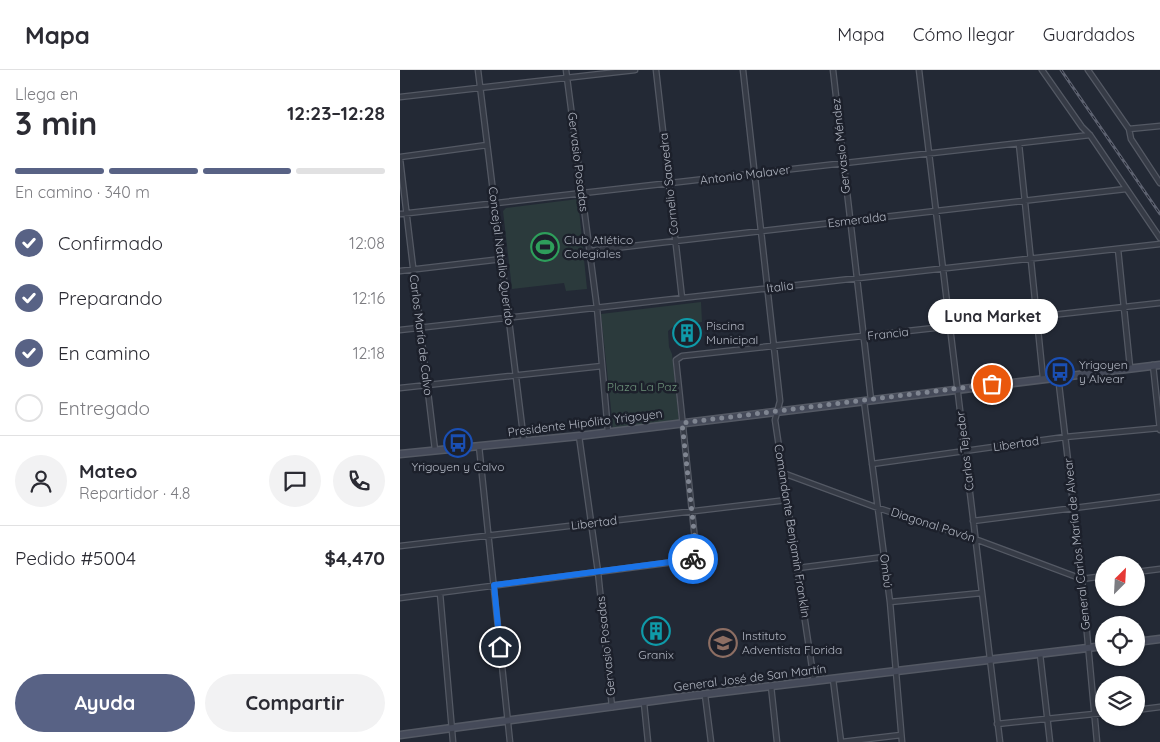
<!DOCTYPE html>
<html lang="es">
<meta charset="utf-8">
<style>
body{margin:0;font-family:Quicksand,sans-serif;background:#f2f2f3;color:#2b2b33;height:100vh;display:flex;flex-direction:column;font-size:19px;white-space:nowrap}
*{box-sizing:border-box;margin:0}
p{font-size:16px;color:#7c7c81}
.icon{flex:none;width:28px;height:28px;fill:none;stroke:currentColor;stroke-width:2;stroke-linecap:round;stroke-linejoin:round}
.map{position:relative;flex:1;overflow:hidden}
.sheet{display:flex;flex-direction:column;background:#fff;width:400px}
.sheet>*{flex:none}
.needle{width:32px;rotate:24deg}
.buttons{position:absolute;left:695px;top:486px;display:grid;gap:10px}
.buttons a{display:grid;place-items:center;width:50px;height:50px;border-radius:50%;background:#fff;box-shadow:0 1px 4px #0004;font-size:25px}
.pin{position:absolute;display:grid;place-items:center;width:42px;height:42px;color:#fff;margin:-21px;border:2px solid #fff;border-radius:50%;box-shadow:0 1px 5px #0007}
.courier{position:absolute;display:grid;place-items:center;width:50px;height:50px;margin:-25px;border:4px solid #1a73e8;border-radius:50%;background:#fff;color:#222;box-shadow:0 1px 6px #0007}
.bubble{position:absolute;height:35px;border-radius:18px;background:#fff;box-shadow:0 1px 4px #0004;font-size:16px;font-weight:800;line-height:35px;text-align:center}
.headline em{font-style:normal;font-weight:800}
.headline div{display:flex;flex-direction:column-reverse}
.headline{display:flex;align-items:center;justify-content:space-between;height:85px;padding:0 15px}
h1{font-size:32px;font-weight:800;line-height:38px}
.bar{display:grid;grid-template-columns:repeat(4,1fr);gap:8px 5px;align-content:center;height:60px;padding:0 15px}
.bar i{height:6px;border-radius:4px;background:#e1e1e2}
.bar .current{background:#586285}
.bar p{grid-column:span 4}
.line{display:flex;align-items:center;gap:12px;padding:0 15px;border-top:1px solid #e1e1e2}
.line div{flex:1}
.round{display:grid;place-items:center;flex:none;width:52px;height:52px;border-radius:26px;background:#f2f2f3}
ol{padding:0 15px;list-style:none}
li{display:flex;align-items:center;gap:15px;height:55px}
li p{margin-inline-start:auto}
li .icon{padding:5px;border-radius:50%;background:#586285;color:#fff;stroke-width:4}
li:last-child{color:#7c7c81}
li i{width:28px;height:28px;border:2px solid #e1e1e2;border-radius:50%}
.action{display:flex;gap:10px;margin-top:auto;padding:10px 15px}
.action a{flex:1;height:58px;border-radius:30px;background:#586285;color:#fff;font-size:20px;font-weight:800;line-height:58px;text-align:center}
.action a+a{background:#f2f2f3;color:#2b2b33}
header{display:flex;align-items:center;gap:30px;box-sizing:border-box;height:70px;padding:0 25px;background:#fff;border-bottom:1px solid #e1e1e2}
header strong{font-size:24px}
nav{display:flex;gap:28px;margin-inline-start:auto;font-size:18px}
main{display:flex;flex:1;min-height:0}
.map>svg:first-child{display:block}
.green{fill:#2b3a3c}
.lines{fill:none;stroke-linecap:round;stroke-linejoin:round}
.street-casing{stroke:#545964;stroke-width:7}
.secondary-casing{stroke:#545964;stroke-width:9}
.street{stroke:#363b46;stroke-width:4.5}
.secondary{stroke:#454a59;stroke-width:6}
.rail-casing{stroke:#5d6270;stroke-width:3}
.rail{stroke:#1c202b;stroke-width:1;stroke-dasharray:4;stroke-linecap:butt}
.done{stroke:#7f8591;stroke-width:5;stroke-dasharray:0 9}
.route{stroke:#1a73e8;stroke-width:6}
.labels{text-anchor:middle;stroke-width:5;stroke-linejoin:round;paint-order:stroke}
.street-label{font-size:12px;fill:#b1b6c2;stroke:#1c202b}
.poi-label{font-size:12px;fill:#b1b6c2;stroke:#1c202b;text-anchor:start}
.park-label{font-size:12px;fill:#6c9079;stroke:#1c202b}
</style>
<header>
<strong>Mapa</strong>
<nav><a>Mapa</a><a>Cómo llegar</a><a>Guardados</a></nav>
</header>
<main>
<section class="sheet">
<div class="headline"><div><h1>3 min</h1><p>Llega en</p></div><em>12:23–12:28</em></div>
<div class="bar"><i class="current"></i><i class="current"></i><i class="current"></i><i></i><p>En camino · 340 m</p></div>
<ol>
<li><svg class="icon" aria-label="check" viewBox="0 0 24 24"><path d="M5 12l5 5 9-10"/></svg>Confirmado<p>12:08</p></li>
<li><svg class="icon" aria-label="check" viewBox="0 0 24 24"><path d="M5 12l5 5 9-10"/></svg>Preparando<p>12:16</p></li>
<li><svg class="icon" aria-label="check" viewBox="0 0 24 24"><path d="M5 12l5 5 9-10"/></svg>En camino<p>12:18</p></li>
<li><i></i>Entregado</li>
</ol>
<div class="line" style="height:90px"><a class="round"><svg class="icon" aria-label="person" viewBox="0 0 24 24"><circle cx="12" cy="8" r="4"/><path d="M4 21q1-7 8-7t8 7"/></svg></a><div><b>Mateo</b><p>Repartidor · 4.8</p></div><a class="round"><svg class="icon" aria-label="chat" viewBox="0 0 24 24"><path d="M4 5h16v11H9l-5 4z"/></svg></a><a class="round"><svg class="icon" aria-label="phone" viewBox="0 0 24 24"><path d="M5 4h4l2 5-3 2q2 4 5 5l2-3 5 2v4C11 20 4 13 5 4z"/></svg></a></div>
<div class="line" style="height:65px"><div>Pedido #5004</div><b>$4,470</b></div>
<div class="action"><a>Ayuda</a><a>Compartir</a></div>
</section>
<div class="map">
<svg width="760" height="672" viewBox="0 0 760 672">
<rect width="100%" height="100%" fill="#232935"/>
<path class="green" d="M178,129L187,219L166,221L164,213L112,219L103,141L106,138Z
M301,232L302,252L274,256L268,261L269,277L272,284L279,350L213,358L201,244Z"/>
<g class="lines">
<defs>
<path id="street" d="M78,0L124,372
M166,0L197,238L208,362
M256,0L282,228
M343,0L380,331L375,350L414,611
M433,0L471,330
M519,0L600,672
M642,0L682,57L690,65L760,168
M688,0L729,59L731,69L760,113
M0,27L235,0
M729,59L760,56
M619,74L643,308
M0,87L87,75
M0,89L35,380
M0,144L690,65
M718,179L730,297
M189,181L726,119
M0,201L102,189
M0,260L760,174
M753,295L760,360
M658,306L682,509L697,672
M0,318L202,296
M464,331L490,532L502,672
M179,366L198,502L212,637
M79,376L110,672
M472,394L665,367L760,358
M383,403L478,438L575,469L682,509L704,506
M573,451L760,427
M0,476L387,430
M398,498L484,487
M736,502L760,499
M40,523L53,672
M0,528L297,489L276,290L282,286L760,233
M490,532L582,523
M640,584L650,672
M433,609L441,672
M371,616L377,672
M305,625L311,672
M244,633L248,672
M736,640L760,637
M597,654L704,643
M442,672L501,665"/>
<path id="secondary" d="M0,384L179,366L760,295
M736,572L760,569
M0,665L289,626L704,576"/>
</defs>
<use href="#street" class="street-casing"/>
<use href="#secondary" class="secondary-casing"/>
<use href="#street" class="street"/>
<use href="#secondary" class="secondary"/>
<defs>
<path id="rail" d="M661,0L760,144"/>
</defs>
<use href="#rail" class="rail-casing"/>
<use href="#rail" class="rail"/>
</g>
<g class="lines">
<path class="done" d="M293,489L297,488L282,353L592,314"/>
<path class="route" d="M100,577L94,515L293,489"/>
</g>
<defs>
<symbol id="stadium-ring" viewBox="-11 -11 22 22"><circle r="9.5" fill="#1c202b" stroke="#2e9e5b" stroke-width="1.5"/><path d="M0-5a6.5 5 0 1 0 0 10a6.5 5 0 1 0 0-10ZM-3.5-1.8h7v3.6h-7Z" fill="#2e9e5b"/></symbol>
<symbol id="building-ring" viewBox="-11 -11 22 22"><circle r="9.5" fill="#1c202b" stroke="#0f9aa8" stroke-width="1.5"/><path d="M-4-6H4V6H1V3H-1V6H-4ZM-2.5-4.3h1.7v1.8h-1.7ZM.8-4.3h1.7v1.8H.8ZM-2.5-1h1.7V.8h-1.7ZM.8-1h1.7V.8H.8Z" fill="#0f9aa8"/></symbol>
<symbol id="bus-ring" viewBox="-11 -11 22 22"><circle r="9.5" fill="#1c202b" stroke="#1a4fb4" stroke-width="1.5"/><path d="M-5-6H5V4H4V6H2V4H-2V6H-4V4H-5ZM-3.5-4V0h7V-4ZM-3.5 1.2v1.5H-2V1.2ZM2 1.2v1.5H3.5V1.2Z" fill="#1a4fb4"/></symbol>
<symbol id="school-ring" viewBox="-11 -11 22 22"><circle r="9.5" fill="#1c202b" stroke="#8d6e63" stroke-width="1.5"/><path d="M0-5L7-2L0 1L-7-2ZM-4 1L0 2.5L4 1V4Q0 6-4 4Z" fill="#8d6e63"/></symbol>
</defs>
<g fill-rule="evenodd">
<use href="#stadium-ring" x="129" y="161" width="32" height="32"/>
<use href="#building-ring" x="271" y="247" width="32" height="32"/>
<use href="#bus-ring" x="644" y="286" width="32" height="32"/>
<use href="#bus-ring" x="42" y="357" width="32" height="32"/>
<use href="#building-ring" x="240" y="545" width="32" height="32"/>
<use href="#school-ring" x="307" y="557" width="32" height="32"/>
</g>
<g class="labels">
<g class="street-label">
<text transform="translate(441 76) rotate(-96)" y="4">Gervasio Méndez</text>
<text transform="translate(178 92) rotate(83)" y="4">Gervasio Posadas</text>
<text transform="translate(345 105) rotate(-7)" y="4">Antonio Malaver</text>
<text transform="translate(269 114) rotate(-96)" y="4">Cornelio Saavedra</text>
<text transform="translate(457 150) rotate(-7)" y="4">Esmeralda</text>
<text transform="translate(101 186) rotate(83)" y="4">Concejal Natalio Querido</text>
<text transform="translate(380 217) rotate(-7)" y="4">Italia</text>
<text transform="translate(488 264) rotate(-6)" y="4">Francia</text>
<text transform="translate(21 265) rotate(83)" y="4">Carlos María de Calvo</text>
<text transform="translate(185 353) rotate(-7)" y="4">Presidente Hipólito Yrigoyen</text>
<text transform="translate(616 374) rotate(-8)" y="4">Libertad</text>
<text transform="translate(565 381) rotate(-97)" y="4">Carlos Tejedor</text>
<text transform="translate(194 453) rotate(-7)" y="4">Libertad</text>
<text transform="translate(533 455) rotate(18)" y="4">Diagonal Pavón</text>
<text transform="translate(392 461) rotate(81)" y="4">Comandante Benjamin Franklin</text>
<text transform="translate(677 474) rotate(-96)" y="4">General Carlos María de Alvear</text>
<text transform="translate(486 501) rotate(83)" y="4">Ombú</text>
<text transform="translate(206 576) rotate(-96)" y="4">Gervasio Posadas</text>
<text transform="translate(350 608) rotate(-7)" y="4">General José de San Martín</text>
</g>
<g class="poi-label">
<text x="164" y="174">Club Atlético<tspan x="164" dy="14">Colegiales</tspan></text>
<text x="306" y="260">Piscina<tspan x="306" dy="14">Municipal</tspan></text>
<text x="679" y="299">Yrigoyen<tspan x="679" dy="14">y Alvear</tspan></text>
<text x="58" y="401" text-anchor="middle">Yrigoyen y Calvo</text>
<text x="342" y="570">Instituto<tspan x="342" dy="14">Adventista Florida</tspan></text>
<text x="256" y="589" text-anchor="middle">Granix</text>
</g>
<g class="park-label">
<text x="242" y="321">Plaza La Paz</text>
</g>
</g>
</svg>
<div class="buttons">
<a><svg class="needle" viewBox="-14 -14 28 28"><path d="M0-13l5 13h-10z" fill="#e53935"/><path d="M0 13l5-13h-10z" fill="#7c7c81"/></svg></a>
<a><svg class="icon" aria-label="locate" viewBox="0 0 24 24"><circle cx="12" cy="12" r="6"/><path d="M12 2v4M12 18v4M2 12h4M18 12h4"/></svg></a>
<a><svg class="icon" aria-label="layers" viewBox="0 0 24 24"><path d="M12 4l9 5-9 5-9-5zM3 14l9 5 9-5"/></svg></a>
</div>
<div class="pin" style="left:592px;top:314px;background:#ea580c"><svg class="icon" aria-label="bag" viewBox="0 0 24 24"><path d="M5 8h14l-1 12H6zM9 8a3 3 0 0 1 6 0"/></svg></div>
<div class="pin" style="left:100px;top:577px;background:#1f2937"><svg class="icon" aria-label="home" viewBox="0 0 24 24"><path d="M3 11l9-7 9 7M6 9v11h12V9"/></svg></div>
<div class="courier" style="left:293px;top:489px"><svg class="icon" aria-label="bike" viewBox="0 0 24 24"><circle cx="6" cy="16" r="4"/><circle cx="18" cy="16" r="4"/><path d="M6 16l4-8h5l3 8M10 8l3 8H6M13 5h3"/></svg></div>
<div class="bubble" style="left:528px;top:229px;width:130px">Luna Market</div>
</div>
</main>
